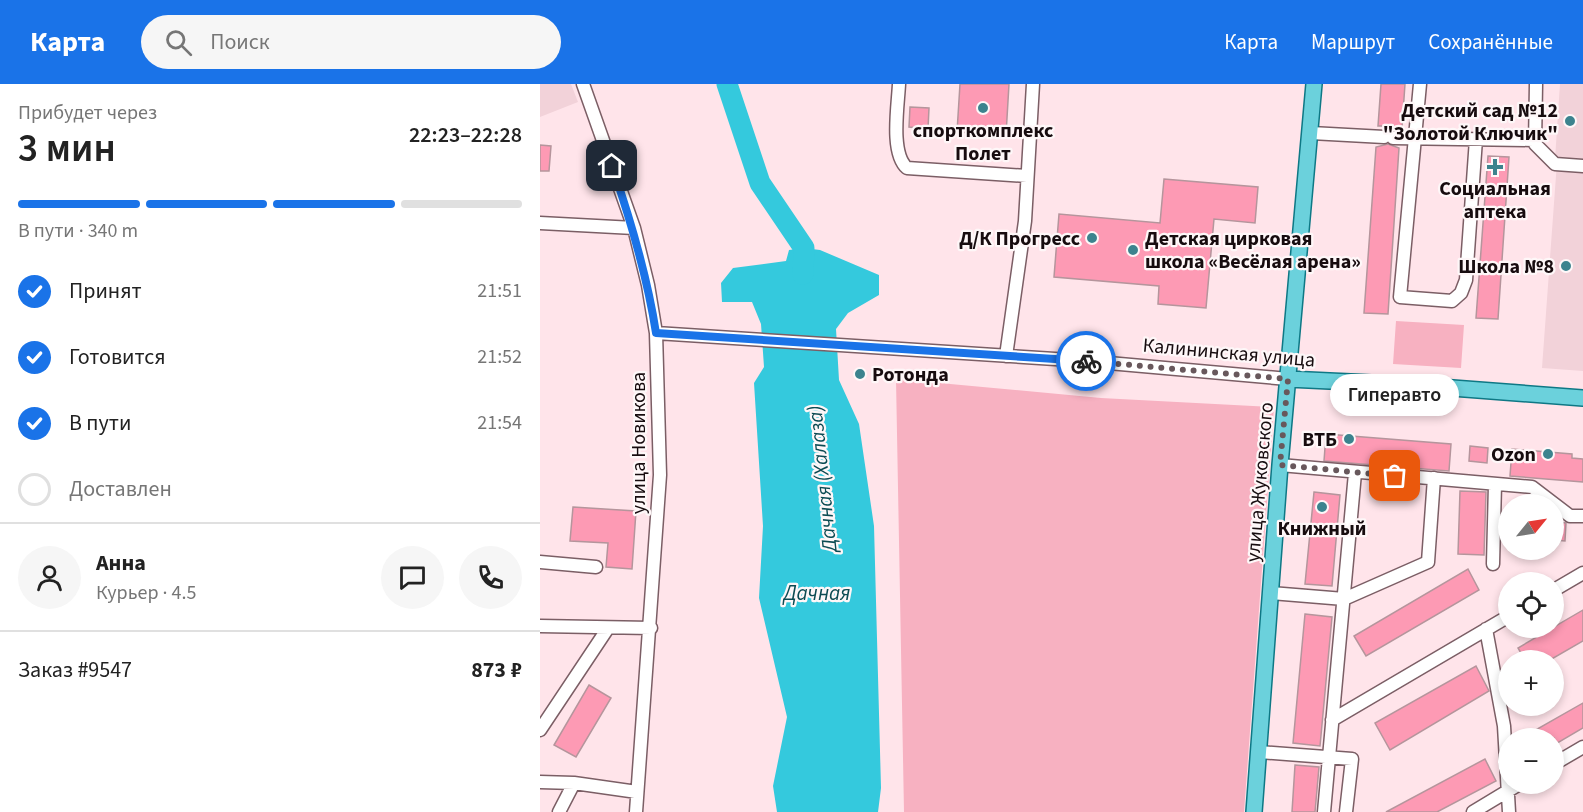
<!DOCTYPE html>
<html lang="ru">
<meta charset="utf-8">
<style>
body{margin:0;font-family:"Source Sans 3",sans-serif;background:#f6f6f6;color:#222;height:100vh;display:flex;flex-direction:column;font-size:22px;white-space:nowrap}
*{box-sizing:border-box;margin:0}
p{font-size:20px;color:#767676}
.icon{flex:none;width:33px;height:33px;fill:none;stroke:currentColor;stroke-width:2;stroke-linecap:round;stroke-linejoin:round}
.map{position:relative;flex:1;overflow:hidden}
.sheet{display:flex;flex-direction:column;background:#fff;width:540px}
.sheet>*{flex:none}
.needle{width:39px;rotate:60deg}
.buttons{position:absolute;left:958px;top:410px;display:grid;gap:12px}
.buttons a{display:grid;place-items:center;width:66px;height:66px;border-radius:50%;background:#fff;box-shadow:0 3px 9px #0003;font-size:30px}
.pin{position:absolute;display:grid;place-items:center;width:51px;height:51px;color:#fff;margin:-26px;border-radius:12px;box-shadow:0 3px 9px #0006}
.courier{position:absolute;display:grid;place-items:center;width:60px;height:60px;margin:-30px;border:4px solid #1a73e8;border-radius:50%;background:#fff;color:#222;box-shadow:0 2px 8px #0007}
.bubble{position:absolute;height:42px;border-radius:21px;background:#fff;box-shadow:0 3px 9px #0003;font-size:20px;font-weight:600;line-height:42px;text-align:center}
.summary em{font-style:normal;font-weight:600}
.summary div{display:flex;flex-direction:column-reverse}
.summary{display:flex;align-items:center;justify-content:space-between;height:102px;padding:0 18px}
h1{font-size:39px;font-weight:600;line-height:45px}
.bar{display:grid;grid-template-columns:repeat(4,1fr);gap:9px 6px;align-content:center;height:72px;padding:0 18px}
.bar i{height:8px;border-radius:4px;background:#e0e0e0}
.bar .current{background:#1a73e8}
.bar p{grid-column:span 4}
.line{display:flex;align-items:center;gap:15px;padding:0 18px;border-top:2px solid #e0e0e0}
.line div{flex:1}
.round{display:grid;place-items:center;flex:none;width:63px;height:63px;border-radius:32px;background:#f6f6f6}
ol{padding:0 18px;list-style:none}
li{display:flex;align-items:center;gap:18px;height:66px}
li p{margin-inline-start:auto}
li .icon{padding:6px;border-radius:50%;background:#1a73e8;color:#fff;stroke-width:4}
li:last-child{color:#767676}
li i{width:33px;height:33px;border:3px solid #e0e0e0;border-radius:50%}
header{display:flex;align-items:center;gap:36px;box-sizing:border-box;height:84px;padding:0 30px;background:#1a73e8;color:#fff}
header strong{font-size:28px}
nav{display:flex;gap:33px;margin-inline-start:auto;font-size:21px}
.search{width:420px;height:54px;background:#f6f6f6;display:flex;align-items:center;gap:15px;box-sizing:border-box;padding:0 21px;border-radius:33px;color:#767676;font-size:22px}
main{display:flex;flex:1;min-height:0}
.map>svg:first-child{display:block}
.built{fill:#f2d2d9}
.green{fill:#f7b1c1}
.water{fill:#34c9dd}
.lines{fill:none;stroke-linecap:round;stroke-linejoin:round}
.river{stroke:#34c9dd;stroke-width:21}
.building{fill:#fd9ab4;stroke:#b5959c;stroke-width:1.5}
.minor-casing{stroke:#7b5e65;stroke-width:15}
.major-casing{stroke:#0e7885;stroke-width:18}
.minor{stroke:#fff;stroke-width:12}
.major{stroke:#6bd1dc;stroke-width:15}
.done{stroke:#68585c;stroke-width:6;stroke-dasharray:0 10.8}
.route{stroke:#1a73e8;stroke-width:8}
.poi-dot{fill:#3c838e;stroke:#fef7f8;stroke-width:2}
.labels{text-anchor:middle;stroke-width:4.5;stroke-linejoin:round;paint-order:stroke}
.poi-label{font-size:20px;font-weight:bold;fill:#170c0f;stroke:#fef7f8;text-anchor:end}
.street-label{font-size:20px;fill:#170c0f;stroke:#fef7f8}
.water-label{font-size:21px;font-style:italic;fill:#0c4b53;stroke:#fef7f8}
</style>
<header>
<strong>Карта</strong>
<div class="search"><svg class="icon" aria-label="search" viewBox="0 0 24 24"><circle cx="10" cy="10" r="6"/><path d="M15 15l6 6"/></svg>Поиск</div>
<nav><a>Карта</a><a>Маршрут</a><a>Сохранённые</a></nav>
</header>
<main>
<section class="sheet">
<div class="summary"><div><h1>3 мин</h1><p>Прибудет через</p></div><em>22:23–22:28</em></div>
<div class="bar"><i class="current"></i><i class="current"></i><i class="current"></i><i></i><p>В пути · 340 m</p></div>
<ol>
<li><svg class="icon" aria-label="check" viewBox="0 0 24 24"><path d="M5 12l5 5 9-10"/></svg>Принят<p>21:51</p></li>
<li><svg class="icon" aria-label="check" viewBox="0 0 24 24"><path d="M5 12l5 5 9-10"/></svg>Готовится<p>21:52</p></li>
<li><svg class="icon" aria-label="check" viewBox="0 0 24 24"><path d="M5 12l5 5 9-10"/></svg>В пути<p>21:54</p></li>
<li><i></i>Доставлен</li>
</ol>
<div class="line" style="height:108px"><a class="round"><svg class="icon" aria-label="person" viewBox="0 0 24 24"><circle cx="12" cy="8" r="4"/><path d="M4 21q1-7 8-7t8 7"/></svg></a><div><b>Анна</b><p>Курьер · 4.5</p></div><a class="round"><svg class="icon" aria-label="chat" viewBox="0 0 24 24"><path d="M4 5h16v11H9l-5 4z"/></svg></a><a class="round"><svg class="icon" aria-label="phone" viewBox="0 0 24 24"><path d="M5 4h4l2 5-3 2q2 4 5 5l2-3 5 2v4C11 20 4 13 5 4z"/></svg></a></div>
<div class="line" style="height:78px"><div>Заказ #9547</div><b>873 ₽</b></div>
</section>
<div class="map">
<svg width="1043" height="728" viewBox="0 0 1043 728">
<rect width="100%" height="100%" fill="#ffe4ea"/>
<path class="built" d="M0,0H31L38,18L0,33Z
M1020,0H1043V77L1015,75Z
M1017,78L1043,80V287L1002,284Z"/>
<path class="green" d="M856,237L924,241L921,284L853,280Z
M356,295L561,314L734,323L704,728H364Z"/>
<path class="water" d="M264,164L280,166L339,191V211L308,229L296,245L299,296L319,340L334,442L341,704L338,728H237L233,702L247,633L219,514L223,442L214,299L224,283L221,240L212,218H182L181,199L193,184L246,177L249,166Z"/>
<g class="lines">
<path class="river" d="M187,0L220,99L264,164L263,190"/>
</g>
<path class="building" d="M420,0H469L466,51L417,48Z
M841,0H865L862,43H854V46L849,47L845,42H838Z
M370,23L389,24L388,45L369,43Z
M848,60L859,64L848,230L824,229L836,63Z
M0,61L11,62L9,87H0Z
M948,72L969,73L958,235L936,234Z
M624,95L718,103L715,139L674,135L666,224L618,220L619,202L514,193L519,130L620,139Z
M786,350L911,360L909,387L784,377Z
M930,362L948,364L947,379L929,377Z
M972,365L1032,370V374L1043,375V398L970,392Z
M920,407L946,408L944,471L918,470Z
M774,408L800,411L792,502L765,500Z
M33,423L96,427L92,485L66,483L68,459L30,457Z
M1016,438L1026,439L1025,457L1014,456Z
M928,485L939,506L826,572L814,552Z
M1043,526V557L1010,576H985L978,564Z
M765,530L792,533L780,662L753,659Z
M936,582L949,607L850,666L835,639Z
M49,601L71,614L36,673L14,661Z
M1043,619V644L1014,661V654H996L992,648Z
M945,675L956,697L897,728H846Z
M755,681L779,683L775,728H752Z"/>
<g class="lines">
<defs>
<path id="minor" d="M43,0L94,144L108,201L116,249L120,391L96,728
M359,0C358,22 350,69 367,84L487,92
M880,0L860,213L912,217L921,209L926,196L936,55
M996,0L995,60L1015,80L1043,82
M771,49L844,53
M853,54L993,56
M0,139L94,144
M116,249L546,277L748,295
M466,272L485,137L493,0
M740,381L992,403L1030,432H1043
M0,478L56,483
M953,480L955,400
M1014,506L1043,489
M731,509L804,515L888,478L894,394
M0,542L111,544
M946,545L964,642L969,728
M792,636L969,532
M0,646L68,544
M719,668L812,675L806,728
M1014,680L1043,663
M0,698L34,699L97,708
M19,728L34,699
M784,728L815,389
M933,728L981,699"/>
<path id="major" d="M748,295L873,301L1043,314
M714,728L740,381L774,0"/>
</defs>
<use href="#minor" class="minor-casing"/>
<use href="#major" class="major-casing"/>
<use href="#minor" class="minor"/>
<use href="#major" class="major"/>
</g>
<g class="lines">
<path class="done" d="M546,277L748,295L740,381L855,392"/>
<path class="route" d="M72,82C91,137 107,191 116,249L546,277"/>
</g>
<g class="poi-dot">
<circle cx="443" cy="24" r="6"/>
<circle cx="1030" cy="37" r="6"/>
<path d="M952 74h6v6h6v6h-6v6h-6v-6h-6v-6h6z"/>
<circle cx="552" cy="154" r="6"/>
<circle cx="593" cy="166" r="6"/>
<circle cx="1026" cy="182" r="6"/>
<circle cx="320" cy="290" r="6"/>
<circle cx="809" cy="355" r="6"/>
<circle cx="1008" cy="370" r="6"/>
<circle cx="782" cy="423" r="6"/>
</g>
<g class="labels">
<g class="poi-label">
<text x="1018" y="33">Детский сад №12<tspan x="1018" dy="23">"Золотой Ключик"</tspan></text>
<text x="443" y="53" text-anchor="middle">спорткомплекс<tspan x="443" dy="23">Полет</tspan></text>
<text x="955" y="111" text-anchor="middle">Социальная<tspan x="955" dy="23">аптека</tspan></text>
<text x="540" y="161">Д/К Прогресс</text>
<text x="605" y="161" text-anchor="start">Детская цирковая<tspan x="605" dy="23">школа «Весёлая арена»</tspan></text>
<text x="1014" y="189">Школа №8</text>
<text x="332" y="297" text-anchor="start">Ротонда</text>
<text x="797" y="362">ВТБ</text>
<text x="996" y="377">Ozon</text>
<text x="782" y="451" text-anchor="middle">Книжный</text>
</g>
<g class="street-label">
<text transform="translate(689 268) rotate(5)" y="7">Калининская улица</text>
<text transform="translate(98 359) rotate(-90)" y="7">улица Новикова</text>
<text transform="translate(719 398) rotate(-85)" y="7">улица Жуковского</text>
</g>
<g class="water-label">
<text transform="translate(282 395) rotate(-96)" y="7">Дачная (Халаза)</text>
<text x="277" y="516">Дачная</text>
</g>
</g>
</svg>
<div class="buttons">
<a><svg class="needle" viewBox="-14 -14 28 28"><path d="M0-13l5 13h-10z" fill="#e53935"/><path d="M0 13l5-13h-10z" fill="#767676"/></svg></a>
<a><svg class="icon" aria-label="locate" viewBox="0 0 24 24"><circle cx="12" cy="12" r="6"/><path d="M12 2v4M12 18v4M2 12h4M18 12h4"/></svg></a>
<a>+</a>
<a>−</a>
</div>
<div class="pin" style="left:855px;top:392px;background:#ea580c"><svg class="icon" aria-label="bag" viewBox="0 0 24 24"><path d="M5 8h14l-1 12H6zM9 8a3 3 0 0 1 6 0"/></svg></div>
<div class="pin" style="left:72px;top:82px;background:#1f2937"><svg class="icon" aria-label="home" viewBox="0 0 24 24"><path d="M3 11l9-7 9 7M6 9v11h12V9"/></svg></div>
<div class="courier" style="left:546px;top:277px"><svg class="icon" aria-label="bike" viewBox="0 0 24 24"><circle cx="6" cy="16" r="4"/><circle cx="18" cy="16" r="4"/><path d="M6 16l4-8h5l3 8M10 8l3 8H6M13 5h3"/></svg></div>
<div class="bubble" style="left:790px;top:290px;width:129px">Гиперавто</div>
</div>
</main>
